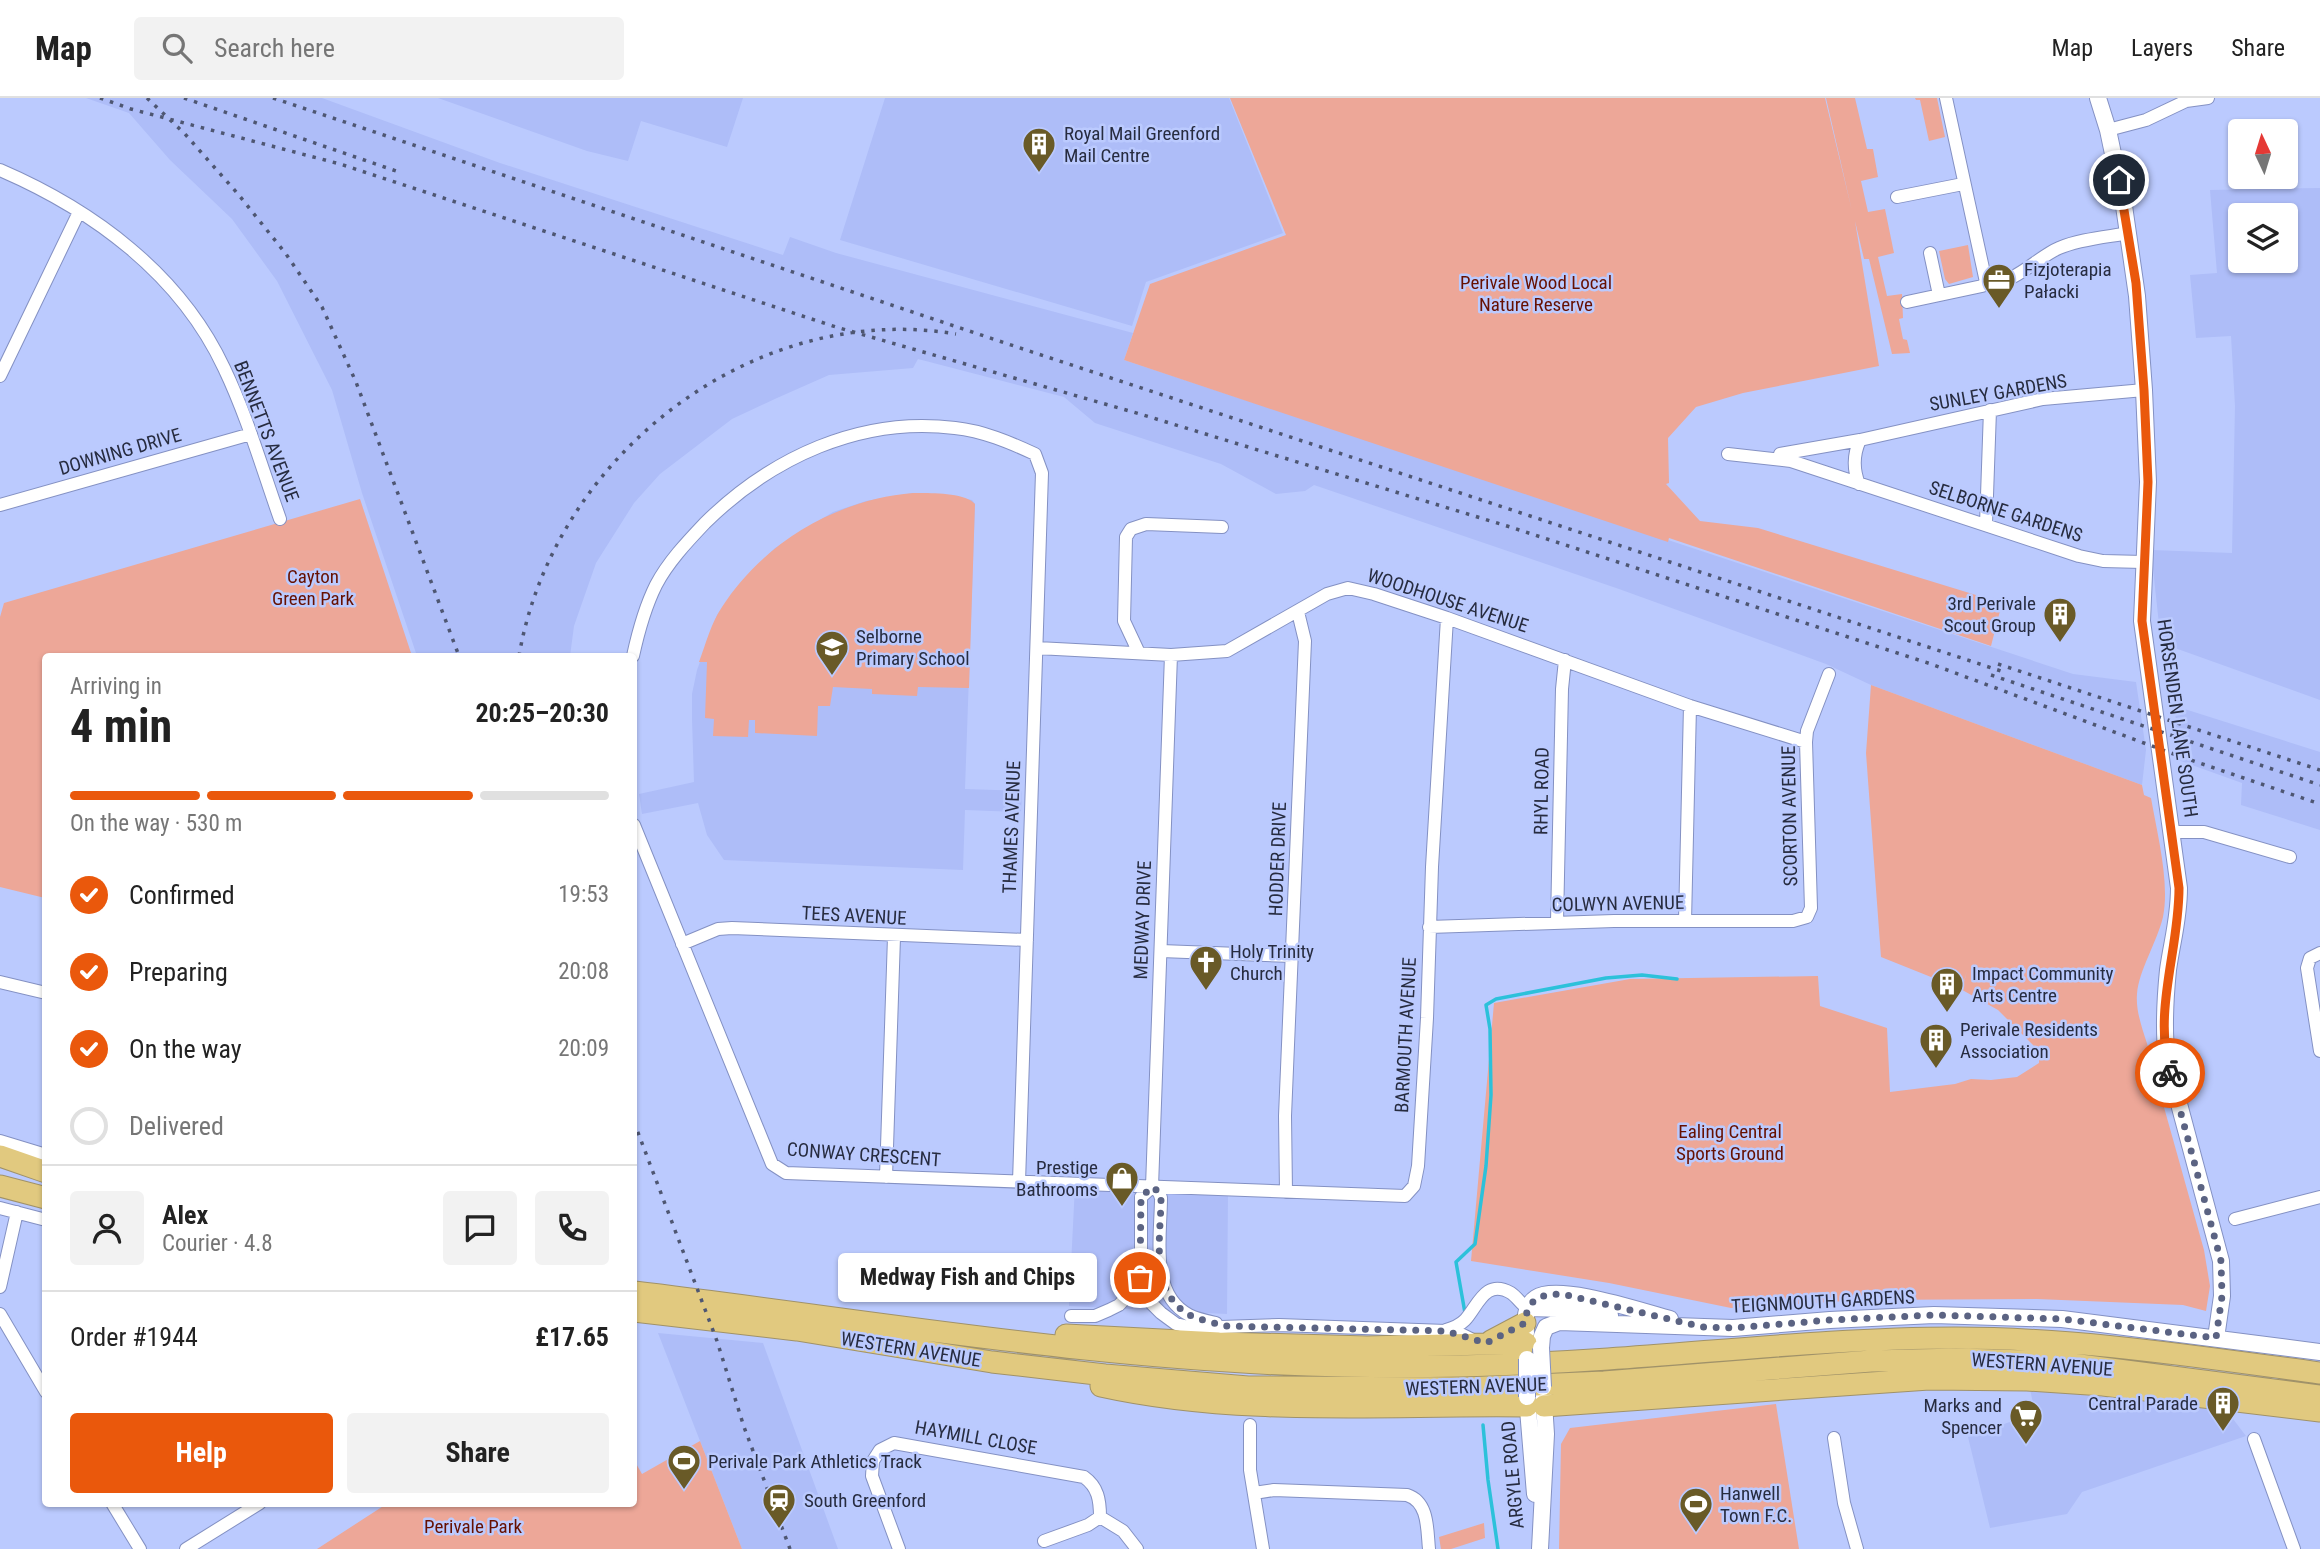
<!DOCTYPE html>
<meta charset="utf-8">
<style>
body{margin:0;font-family:"Roboto Condensed",sans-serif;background:#f2f2f2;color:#222;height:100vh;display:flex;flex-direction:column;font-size:26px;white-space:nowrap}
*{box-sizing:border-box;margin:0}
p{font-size:23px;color:#767676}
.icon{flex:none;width:38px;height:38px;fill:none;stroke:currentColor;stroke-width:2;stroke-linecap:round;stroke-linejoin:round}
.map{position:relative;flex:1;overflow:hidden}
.side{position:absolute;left:42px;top:555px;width:595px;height:854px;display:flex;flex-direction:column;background:#fff;border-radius:7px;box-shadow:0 2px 5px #0004}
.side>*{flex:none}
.needle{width:46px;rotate:356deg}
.controls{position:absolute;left:2228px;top:21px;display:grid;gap:14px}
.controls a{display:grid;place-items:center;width:70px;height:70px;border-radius:7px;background:#fff;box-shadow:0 2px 5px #0004;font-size:35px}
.pin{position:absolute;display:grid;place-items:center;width:60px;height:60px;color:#fff;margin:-30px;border:4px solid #fff;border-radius:50%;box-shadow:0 2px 7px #0007}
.courier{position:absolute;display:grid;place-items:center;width:70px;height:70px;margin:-35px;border:5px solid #ea580c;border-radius:50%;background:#fff;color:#222;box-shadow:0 2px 9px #0007}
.bubble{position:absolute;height:49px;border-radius:7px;background:#fff;box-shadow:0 2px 5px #0004;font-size:23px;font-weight:700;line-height:49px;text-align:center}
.summary em{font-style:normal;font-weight:700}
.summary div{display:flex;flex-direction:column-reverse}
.summary{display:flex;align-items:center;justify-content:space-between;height:119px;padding:0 28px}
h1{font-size:46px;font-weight:700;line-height:52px}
.bar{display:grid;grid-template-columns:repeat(4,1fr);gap:10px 7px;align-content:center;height:84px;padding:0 28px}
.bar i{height:9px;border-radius:5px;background:#e0e0e0}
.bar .on{background:#ea580c}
.bar p{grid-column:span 4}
.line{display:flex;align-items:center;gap:18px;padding:0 28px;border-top:2px solid #e0e0e0}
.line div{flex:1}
.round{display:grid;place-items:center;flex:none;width:74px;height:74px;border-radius:7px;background:#f2f2f2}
ol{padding:0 28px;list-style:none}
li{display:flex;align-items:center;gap:21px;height:77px}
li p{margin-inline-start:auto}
li .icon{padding:7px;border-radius:50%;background:#ea580c;color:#fff;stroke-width:4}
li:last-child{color:#767676}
li i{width:38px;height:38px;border:4px solid #e0e0e0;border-radius:50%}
.primary-button{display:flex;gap:14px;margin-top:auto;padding:14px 28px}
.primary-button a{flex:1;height:80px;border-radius:7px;background:#ea580c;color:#fff;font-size:28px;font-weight:700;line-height:80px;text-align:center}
.primary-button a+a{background:#f2f2f2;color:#222}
header{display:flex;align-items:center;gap:42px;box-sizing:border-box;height:98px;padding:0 35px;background:#fff;border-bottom:2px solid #e0e0e0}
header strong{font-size:33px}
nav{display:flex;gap:38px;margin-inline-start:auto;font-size:24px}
.search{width:490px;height:63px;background:#f2f2f2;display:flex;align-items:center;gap:18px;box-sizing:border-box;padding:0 24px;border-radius:7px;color:#767676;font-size:26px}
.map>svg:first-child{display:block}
.built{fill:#aebdf8;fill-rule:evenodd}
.green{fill:#eda798}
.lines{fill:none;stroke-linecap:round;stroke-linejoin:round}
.stream{stroke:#2cc1da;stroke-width:3.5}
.street-casing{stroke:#8491c3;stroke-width:14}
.secondary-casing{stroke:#8491c3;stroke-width:18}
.highway-casing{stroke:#a09269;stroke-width:23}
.street{stroke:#fff;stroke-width:12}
.secondary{stroke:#fff;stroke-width:16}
.highway{stroke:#e1c97f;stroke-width:21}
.rail{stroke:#4e5672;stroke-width:3.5;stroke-dasharray:3.5 7;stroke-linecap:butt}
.secondary-bridge-casing{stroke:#8491c3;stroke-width:18;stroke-linecap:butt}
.secondary-bridge{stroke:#fff;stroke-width:16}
.done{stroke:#5b6382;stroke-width:7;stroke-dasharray:0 12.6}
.route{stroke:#ea580c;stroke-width:9}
.labels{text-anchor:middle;stroke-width:5;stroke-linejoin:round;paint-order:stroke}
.poi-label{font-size:19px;fill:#272c40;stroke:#bbcafe;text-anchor:start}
.park-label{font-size:19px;fill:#661001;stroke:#bbcafe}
.street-label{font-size:19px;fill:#272c40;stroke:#bbcafe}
</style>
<header>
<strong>Map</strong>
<div class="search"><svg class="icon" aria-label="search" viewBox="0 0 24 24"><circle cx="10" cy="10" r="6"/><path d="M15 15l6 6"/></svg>Search here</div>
<nav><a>Map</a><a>Layers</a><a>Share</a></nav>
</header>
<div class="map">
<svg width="2320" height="1451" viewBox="0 0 2320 1451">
<rect width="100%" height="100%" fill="#bbcafe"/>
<path class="built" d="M86,0H322L500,65L783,157L790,139L836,155L1133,235L1124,262L2073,576L2136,584L2146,652L2142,687L1871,587L1826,566L1619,491L1314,387L1305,393L1276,396L1221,366L1095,325L1064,299L918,261L913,270L829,277L777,300L732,321L660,376L634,405L596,465L574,528L570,558H417L362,395L332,292L277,183L232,121L170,62L129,15Z
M438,0H743L727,49L641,23L628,63L587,53Z
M885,0H1229L1283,135L1146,184L1132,228L840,142Z
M2320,90V602L2161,545L2151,452L2232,455L2235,308L2231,238L2196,240L2190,177L2217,175L2210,92ZM2240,117H2286V163H2240Z
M913,395L948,397L972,402L975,406L965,691L1022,693L1021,714L965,712L963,772L724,762L707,737L698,705L642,716L639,696L694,684L692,621V596L697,572L717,517L743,482L775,450L833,414L866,403Z
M2175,608L2320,654V732L2241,707L2242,685L2178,662Z
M1075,1087L1228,1094L1227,1216L1069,1208Z
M658,1235L763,1245L838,1451H742Z
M2030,1291L2227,1313L2246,1338L2082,1394L2067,1416L1990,1430L1968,1339L2035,1315Z"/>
<path class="green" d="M1230,0H1825L1852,113L1826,0H1855L1867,51H1873L1878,79L1861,83L1868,114L1885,111L1894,155L1878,159L1887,198L1902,196L1903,220L1899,221L1903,241L1907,242L1910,255L1892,256L1869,161H1864L1855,123L1879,268L1743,295L1696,309L1668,340L1669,385L1666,386L1700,423L1758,430L2002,505L1991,548L1669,440L1668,444L1124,262L1150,186L1286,137Z
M1915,0H1937L1945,39L1929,43L1920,2H1916Z
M1968,147L1973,179L1949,186L1945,181L1939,153Z
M913,395C928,395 965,394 975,406L969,590L918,589L917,598L872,596V591L833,589L830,608H818L817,638L755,635V622H749L748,639L713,638L714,621L705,620L707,564H699C706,545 711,525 722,509C763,445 837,401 913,395Z
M360,401L412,558H46L45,800L0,789V519L4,505Z
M1871,587L2142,687L2144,697L2151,700C2157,735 2170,784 2163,819C2157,844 2139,872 2137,896C2135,921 2150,946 2153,970L2204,1152L2210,1188L2206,1213L2183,1207L2037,1201L1863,1202L1731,1210L1609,1185L1471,1163L1494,905L1630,881L1818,878L1820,908L1887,930L1890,994L1955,986L1971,981L1991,982L2017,979L2039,965V953L1998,912L1957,889L1964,884L1967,873L1964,883L1956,889L1881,859L1866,655Z
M1776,1306L1799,1451H1559L1561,1346L1570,1330Z
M700,1343L742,1451H317L388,1405H634V1362L642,1376Z
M1484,1425L1485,1440L1451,1451H1441L1439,1439Z"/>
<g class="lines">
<path class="stream" d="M1465,1215L1456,1164L1475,1146L1486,1068L1491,997L1490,931L1486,907L1496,901L1606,880L1642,877L1677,881
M1483,1327L1488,1382L1498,1451"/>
<defs>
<path id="street" d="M1946,0L1986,184C2011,190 2037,159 2059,150C2080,141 2107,139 2129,135
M2108,32L2146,22L2186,3L2208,0
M0,72C93,112 180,176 224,270C247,318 262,370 280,421
M1897,99L1963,86
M1930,155L1939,197
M1907,204L1982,188L1986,184
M0,278L79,114
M1728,356L1791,363L2079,458L2103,463L2143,464
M1780,356L1860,342L2043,301L2144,292
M1859,386C1853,371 1853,357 1860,342
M0,407L251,336
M1986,426L1990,312
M1037,550L1171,557L1227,553L1327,496L1348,490L1374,496L1447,520L1690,608L1806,644
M1139,555L1124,523L1126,439L1131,431L1146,426L1222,429
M633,558C638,535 645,509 656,487C668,464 687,444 705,425C771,360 860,318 955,330C983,333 1009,344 1035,356L1042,375L1019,1084
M634,727L772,1066L786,1075L1405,1098L1414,1088L1418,1068L1427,920L1432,769L1447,520
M2172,734H2204L2290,759
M1685,823L1690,608
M1557,824L1562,591L1565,562
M1429,829L1614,823H1793L1807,819L1811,810L1806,644L1807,633L1829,576
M682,846L718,831L732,830L1027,842
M1161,853L1293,858
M2320,855L2310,860L2307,870L2320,953
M0,884L46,895
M0,1043L46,1057
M886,1079L894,839
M1152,1089L1171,557
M1152,1089L1141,1099V1190L1149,1203L1161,1215L1176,1226L1193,1230L1279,1227L1446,1233L1459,1235L1475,1243
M1152,1089L1159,1094L1161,1100C1161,1138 1149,1196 1189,1217C1197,1221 1207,1223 1216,1225
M1286,1094L1285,1018L1305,543L1298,514
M0,1110L46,1122
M2235,1121L2320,1099
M0,1189L17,1114
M0,1216L46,1294
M1071,1218H1095L1109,1212L1119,1207L1140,1185L1162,1183
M1446,1232C1453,1230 1460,1227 1465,1222C1478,1208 1485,1180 1511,1195C1517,1199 1521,1206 1527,1210
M1250,1327V1372L1263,1451
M1834,1340L1844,1405L1857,1451
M2254,1341L2294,1451
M1254,1395L1274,1392L1407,1397C1429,1404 1427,1432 1429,1451
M112,1405L140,1451
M1044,1443L1088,1427L1100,1419
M186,1451L260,1405
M899,1451L872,1378L873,1363L880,1352L894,1345L1084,1379C1098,1389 1100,1402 1100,1419L1123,1433L1137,1451"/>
<path id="secondary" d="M2098,0L2108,32L2124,108L2137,198L2144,292L2148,384L2142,523L2179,790C2179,821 2172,843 2168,872C2165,902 2163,931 2167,961L2221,1163L2222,1198L2216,1240
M1527,1210L1568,1211L1610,1217
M1526,1235C1525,1223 1524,1208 1536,1200C1558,1185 1643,1214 1670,1221
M1541,1250L1542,1238L1546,1229L1559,1224L1733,1230L1830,1222L1934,1217L2062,1221L2320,1254
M1527,1299L1535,1396
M1540,1451L1546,1336L1543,1289"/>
<path id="highway" d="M0,1058L46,1074
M0,1088L46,1100
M634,1194C870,1222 1105,1264 1344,1268C1432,1270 1520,1267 1608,1261C1724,1253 1840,1240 1956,1240C2078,1240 2199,1259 2320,1275
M634,1213L797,1232L992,1264L1105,1277L1248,1289L1465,1290L1604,1284L1871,1263L1960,1261L2056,1264L2320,1298
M1066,1237L1219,1245L1367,1249L1526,1245
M1491,1243L1525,1225
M1101,1288C1241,1319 1385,1306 1527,1308
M1544,1308L1929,1281L2027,1282L2103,1287L2320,1313"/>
</defs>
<use href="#street" class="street-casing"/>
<use href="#secondary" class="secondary-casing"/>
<use href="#highway" class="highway-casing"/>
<use href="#street" class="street"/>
<use href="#secondary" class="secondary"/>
<use href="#highway" class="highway"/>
<path class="rail" d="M100,0L131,11L340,66L836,229L1140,316L1507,428L1931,566L2179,658L2320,706
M147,0L185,36L238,96L286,156L322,209L356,284L459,558
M184,0L399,74
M273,0L1017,249L2004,574
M519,558C553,359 752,202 956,236
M1998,566L2320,672
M1991,577L2320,687
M634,1024L717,1243L744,1329L790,1451"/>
<defs>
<path id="secondary-bridge" d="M1541,1250L1543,1289
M1527,1261V1299"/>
</defs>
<use href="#secondary-bridge" class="secondary-bridge-casing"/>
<use href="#secondary-bridge" class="secondary-bridge"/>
</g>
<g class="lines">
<path class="done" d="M1140,1180L1141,1099L1152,1089L1159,1094L1161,1100C1161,1138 1149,1193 1188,1216C1198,1222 1213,1224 1224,1228L1446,1233L1486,1245L1525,1225C1527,1201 1540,1196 1562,1196L1703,1229L1733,1230L1830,1222L1934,1217L2062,1221L2216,1240L2222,1198L2221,1163L2170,975"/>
<path class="route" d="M2119,82L2136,185L2144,292L2148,384L2142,523L2179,790C2179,853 2153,911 2170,975"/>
</g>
<defs>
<symbol id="building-pin" viewBox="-11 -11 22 30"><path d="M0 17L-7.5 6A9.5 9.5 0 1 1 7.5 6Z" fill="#695a27" stroke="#bbcafe"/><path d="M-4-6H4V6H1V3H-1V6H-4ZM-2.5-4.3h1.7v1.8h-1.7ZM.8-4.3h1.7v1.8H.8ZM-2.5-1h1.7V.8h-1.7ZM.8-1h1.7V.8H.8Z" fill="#fff"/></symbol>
<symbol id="office-pin" viewBox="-11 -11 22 30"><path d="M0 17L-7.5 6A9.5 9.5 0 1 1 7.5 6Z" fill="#695a27" stroke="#bbcafe"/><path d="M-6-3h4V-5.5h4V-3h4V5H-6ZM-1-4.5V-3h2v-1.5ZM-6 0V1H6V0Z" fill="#fff"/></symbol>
<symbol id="school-pin" viewBox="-11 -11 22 30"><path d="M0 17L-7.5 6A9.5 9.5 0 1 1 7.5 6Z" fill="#695a27" stroke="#bbcafe"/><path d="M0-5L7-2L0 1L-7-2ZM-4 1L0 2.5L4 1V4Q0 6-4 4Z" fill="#fff"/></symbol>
<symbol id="church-pin" viewBox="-11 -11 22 30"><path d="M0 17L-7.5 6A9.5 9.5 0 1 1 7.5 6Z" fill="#695a27" stroke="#bbcafe"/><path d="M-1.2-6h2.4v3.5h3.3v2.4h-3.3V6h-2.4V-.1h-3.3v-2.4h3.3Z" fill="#fff"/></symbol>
<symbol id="shop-pin" viewBox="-11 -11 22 30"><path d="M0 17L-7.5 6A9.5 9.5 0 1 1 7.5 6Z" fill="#695a27" stroke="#bbcafe"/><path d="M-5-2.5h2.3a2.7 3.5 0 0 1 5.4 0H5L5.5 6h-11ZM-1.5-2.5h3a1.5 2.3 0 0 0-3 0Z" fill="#fff"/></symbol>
<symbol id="supermarket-pin" viewBox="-11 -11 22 30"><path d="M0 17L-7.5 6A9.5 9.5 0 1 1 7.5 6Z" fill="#695a27" stroke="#bbcafe"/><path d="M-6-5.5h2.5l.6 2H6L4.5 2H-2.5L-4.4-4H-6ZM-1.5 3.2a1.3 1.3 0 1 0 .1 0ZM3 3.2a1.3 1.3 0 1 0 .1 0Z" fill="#fff"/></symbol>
<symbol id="stadium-pin" viewBox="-11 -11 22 30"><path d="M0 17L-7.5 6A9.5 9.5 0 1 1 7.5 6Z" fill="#695a27" stroke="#bbcafe"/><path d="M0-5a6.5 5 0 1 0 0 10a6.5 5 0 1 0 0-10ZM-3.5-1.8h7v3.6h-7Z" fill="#fff"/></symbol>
<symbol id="station-pin" viewBox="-11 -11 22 30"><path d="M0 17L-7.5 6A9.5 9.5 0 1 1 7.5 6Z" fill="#695a27" stroke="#bbcafe"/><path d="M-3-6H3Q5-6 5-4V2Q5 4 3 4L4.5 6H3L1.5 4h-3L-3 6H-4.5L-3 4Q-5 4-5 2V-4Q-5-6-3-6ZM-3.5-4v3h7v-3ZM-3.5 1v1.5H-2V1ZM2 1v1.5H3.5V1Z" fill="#fff"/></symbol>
</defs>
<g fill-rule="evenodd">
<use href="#building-pin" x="1020" y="27" width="38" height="52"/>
<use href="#office-pin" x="1980" y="163" width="38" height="52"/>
<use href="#building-pin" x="2041" y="497" width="38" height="52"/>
<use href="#school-pin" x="813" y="530" width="38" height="52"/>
<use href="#church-pin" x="1187" y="845" width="38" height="52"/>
<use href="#building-pin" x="1928" y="867" width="38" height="52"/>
<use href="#building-pin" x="1917" y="923" width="38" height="52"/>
<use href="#shop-pin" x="1103" y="1061" width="38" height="52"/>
<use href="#building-pin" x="2204" y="1286" width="38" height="52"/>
<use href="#supermarket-pin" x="2007" y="1299" width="38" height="52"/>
<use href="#stadium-pin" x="665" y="1344" width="38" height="52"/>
<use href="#station-pin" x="760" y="1383" width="38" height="52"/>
<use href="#stadium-pin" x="1677" y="1387" width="38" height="52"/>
</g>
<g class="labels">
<g class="poi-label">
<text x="1064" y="42">Royal Mail Greenford<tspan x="1064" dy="22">Mail Centre</tspan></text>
<text x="2024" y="178">Fizjoterapia<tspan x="2024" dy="22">Pałacki</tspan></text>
<text x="2036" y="512" text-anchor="end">3rd Perivale<tspan x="2036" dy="22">Scout Group</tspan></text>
<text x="856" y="545">Selborne<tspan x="856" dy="22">Primary School</tspan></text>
<text x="1230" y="860">Holy Trinity<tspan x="1230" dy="22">Church</tspan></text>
<text x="1972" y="882">Impact Community<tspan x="1972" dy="22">Arts Centre</tspan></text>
<text x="1960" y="938">Perivale Residents<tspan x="1960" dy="22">Association</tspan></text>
<text x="1098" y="1076" text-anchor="end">Prestige<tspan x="1098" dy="22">Bathrooms</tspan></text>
<text x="2198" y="1312" text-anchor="end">Central Parade</text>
<text x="2002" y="1314" text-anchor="end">Marks and<tspan x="2002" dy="22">Spencer</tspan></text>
<text x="708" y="1370">Perivale Park Athletics Track</text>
<text x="1720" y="1402">Hanwell<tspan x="1720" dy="22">Town F.C.</tspan></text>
<text x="804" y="1409">South Greenford</text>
</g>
<g class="park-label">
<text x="1536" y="191">Perivale Wood Local<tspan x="1536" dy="22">Nature Reserve</tspan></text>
<text x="313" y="485">Cayton<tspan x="313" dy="22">Green Park</tspan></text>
<text x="1730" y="1040">Ealing Central<tspan x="1730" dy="22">Sports Ground</tspan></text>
<text x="473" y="1435">Perivale Park</text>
</g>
<g class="street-label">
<text transform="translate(1998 294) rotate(-10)" y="7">SUNLEY GARDENS</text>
<text transform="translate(267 333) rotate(69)" y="7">BENNETTS AVENUE</text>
<text transform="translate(120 353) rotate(-16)" y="7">DOWNING DRIVE</text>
<text transform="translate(2006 413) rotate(18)" y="7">SELBORNE GARDENS</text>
<text transform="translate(1448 502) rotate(18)" y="7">WOODHOUSE AVENUE</text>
<text transform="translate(2178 620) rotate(82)" y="7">HORSENDEN LANE SOUTH</text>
<text transform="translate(1541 693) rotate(-89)" y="7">RHYL ROAD</text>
<text transform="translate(1789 718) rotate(-91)" y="7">SCORTON AVENUE</text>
<text transform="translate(1011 729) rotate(-88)" y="7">THAMES AVENUE</text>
<text transform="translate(1277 761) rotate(-88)" y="7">HODDER DRIVE</text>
<text transform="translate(1618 805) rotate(-1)" y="7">COLWYN AVENUE</text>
<text transform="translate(854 817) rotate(3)" y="7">TEES AVENUE</text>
<text transform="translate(1142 822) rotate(-88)" y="7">MEDWAY DRIVE</text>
<text transform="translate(1405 937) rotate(-87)" y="7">BARMOUTH AVENUE</text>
<text transform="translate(864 1056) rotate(4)" y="7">CONWAY CRESCENT</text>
<text transform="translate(1823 1203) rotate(-3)" y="7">TEIGNMOUTH GARDENS</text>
<text transform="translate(911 1251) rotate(9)" y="7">WESTERN AVENUE</text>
<text transform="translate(2042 1266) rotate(4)" y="7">WESTERN AVENUE</text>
<text transform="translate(1476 1288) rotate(-2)" y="7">WESTERN AVENUE</text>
<text transform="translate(976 1339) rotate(10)" y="7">HAYMILL CLOSE</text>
<text transform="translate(1512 1377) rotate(-95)" y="7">ARGYLE ROAD</text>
</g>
</g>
</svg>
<div class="controls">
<a><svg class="needle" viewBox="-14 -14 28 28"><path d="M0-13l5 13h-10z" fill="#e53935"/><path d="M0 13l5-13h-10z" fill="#767676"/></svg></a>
<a><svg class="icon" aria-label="layers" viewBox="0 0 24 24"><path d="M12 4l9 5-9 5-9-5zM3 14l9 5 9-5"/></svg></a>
</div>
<div class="pin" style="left:1140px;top:1180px;background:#ea580c"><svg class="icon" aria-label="bag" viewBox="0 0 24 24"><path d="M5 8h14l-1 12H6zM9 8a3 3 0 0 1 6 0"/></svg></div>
<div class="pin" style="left:2119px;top:82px;background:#1f2937"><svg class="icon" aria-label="home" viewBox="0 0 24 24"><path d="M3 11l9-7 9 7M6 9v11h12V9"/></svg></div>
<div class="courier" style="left:2170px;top:975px"><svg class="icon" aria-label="bike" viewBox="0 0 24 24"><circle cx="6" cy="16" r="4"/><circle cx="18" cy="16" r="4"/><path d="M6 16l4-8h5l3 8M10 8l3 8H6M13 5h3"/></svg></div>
<div class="bubble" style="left:838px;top:1155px;width:259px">Medway Fish and Chips</div>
<section class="side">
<div class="summary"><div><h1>4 min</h1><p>Arriving in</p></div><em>20:25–20:30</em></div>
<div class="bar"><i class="on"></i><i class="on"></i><i class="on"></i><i></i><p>On the way · 530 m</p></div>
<ol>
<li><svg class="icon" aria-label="check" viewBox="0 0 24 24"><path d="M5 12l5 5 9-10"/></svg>Confirmed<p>19:53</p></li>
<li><svg class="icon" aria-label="check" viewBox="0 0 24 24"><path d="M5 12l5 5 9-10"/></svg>Preparing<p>20:08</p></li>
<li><svg class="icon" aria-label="check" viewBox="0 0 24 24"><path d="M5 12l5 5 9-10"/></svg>On the way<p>20:09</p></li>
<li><i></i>Delivered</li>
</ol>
<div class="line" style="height:126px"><a class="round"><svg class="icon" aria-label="person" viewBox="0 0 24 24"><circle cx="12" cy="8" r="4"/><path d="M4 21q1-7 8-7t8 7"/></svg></a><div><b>Alex</b><p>Courier · 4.8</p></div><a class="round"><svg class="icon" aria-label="chat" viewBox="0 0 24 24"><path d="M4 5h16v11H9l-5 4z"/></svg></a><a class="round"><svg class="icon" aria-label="phone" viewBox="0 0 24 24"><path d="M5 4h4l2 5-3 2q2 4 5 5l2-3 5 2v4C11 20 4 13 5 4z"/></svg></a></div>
<div class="line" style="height:91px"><div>Order #1944</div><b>£17.65</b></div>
<div class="primary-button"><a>Help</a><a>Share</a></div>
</section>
</div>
